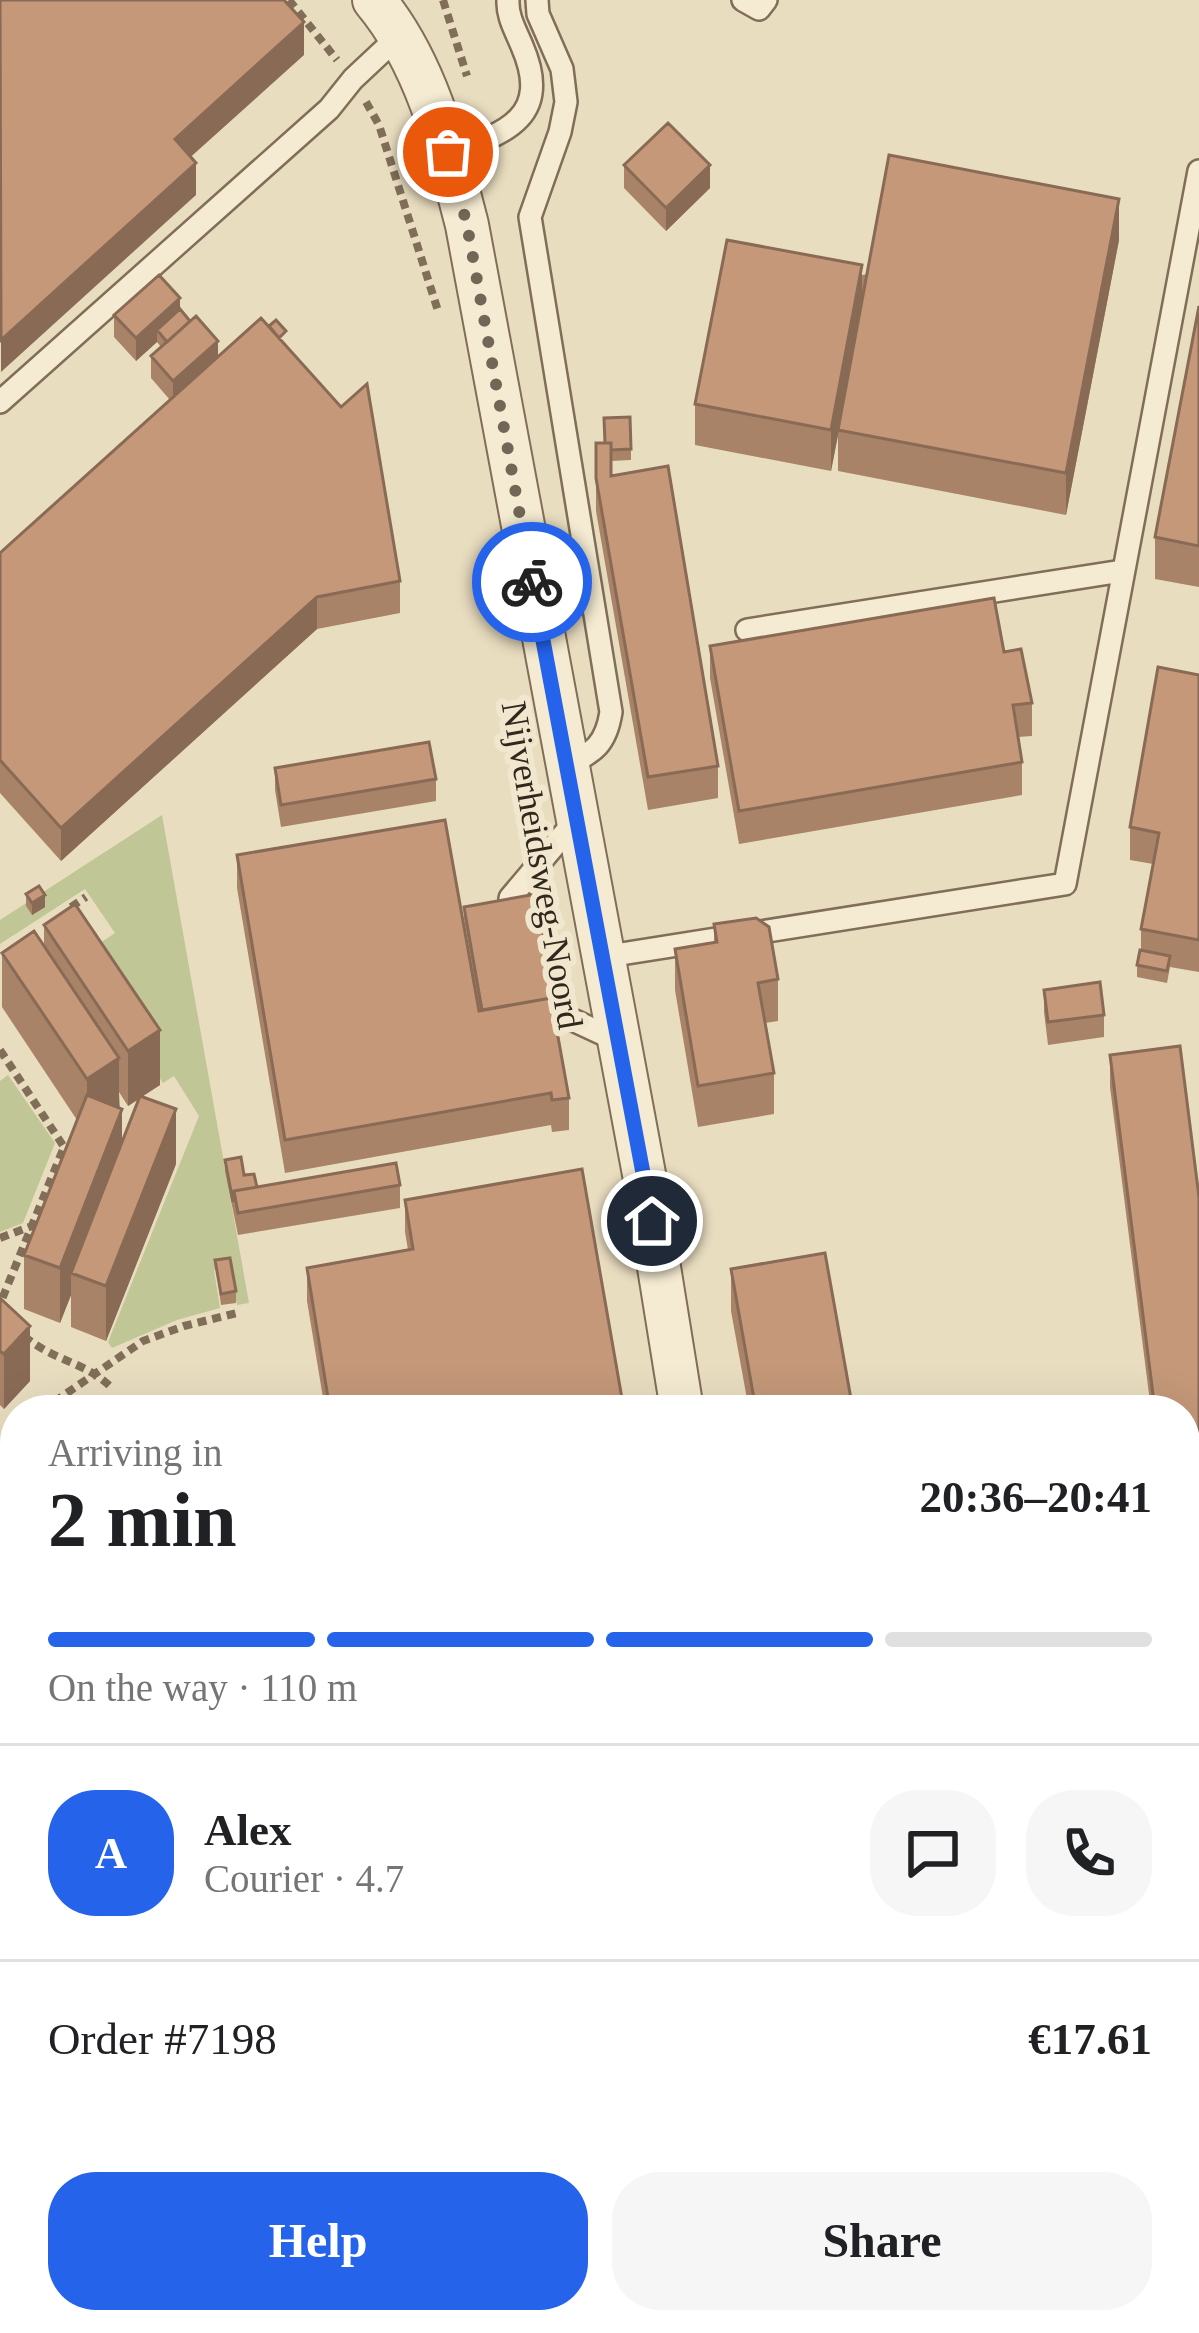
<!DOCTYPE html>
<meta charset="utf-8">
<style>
body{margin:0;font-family:Georgia,serif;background:#f6f6f6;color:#202124;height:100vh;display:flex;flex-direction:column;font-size:45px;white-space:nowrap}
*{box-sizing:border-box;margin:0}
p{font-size:39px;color:#757577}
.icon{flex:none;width:66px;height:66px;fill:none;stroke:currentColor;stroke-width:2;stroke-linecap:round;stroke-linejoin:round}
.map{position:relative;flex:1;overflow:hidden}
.drawer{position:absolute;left:0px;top:1395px;width:1200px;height:939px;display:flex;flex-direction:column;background:#fff;border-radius:48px 48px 0 0;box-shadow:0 12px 48px #0002}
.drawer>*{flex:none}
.pin{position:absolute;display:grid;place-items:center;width:102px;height:102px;color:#fff;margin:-51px;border:6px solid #fff;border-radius:50%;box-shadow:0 3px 12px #0007}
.courier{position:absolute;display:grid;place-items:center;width:120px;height:120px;margin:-60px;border:9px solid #2563eb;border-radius:50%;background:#fff;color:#222;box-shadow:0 3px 15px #0007}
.head em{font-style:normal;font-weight:600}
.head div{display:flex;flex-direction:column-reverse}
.head{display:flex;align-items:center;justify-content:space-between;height:204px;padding:0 48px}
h1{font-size:78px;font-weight:600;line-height:90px}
.bar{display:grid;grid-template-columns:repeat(4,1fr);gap:18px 12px;align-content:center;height:144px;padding:0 48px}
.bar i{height:15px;border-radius:9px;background:#e0e0e0}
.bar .on{background:#2563eb}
.bar p{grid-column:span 4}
.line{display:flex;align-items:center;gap:30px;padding:0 48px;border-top:3px solid #e0e0e0}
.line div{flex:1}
.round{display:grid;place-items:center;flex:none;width:126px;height:126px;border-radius:48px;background:#f6f6f6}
.primary-button{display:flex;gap:24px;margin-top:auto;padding:24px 48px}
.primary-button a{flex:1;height:138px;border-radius:48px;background:#2563eb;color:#fff;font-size:48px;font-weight:600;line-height:138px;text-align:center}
.primary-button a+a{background:#f6f6f6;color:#202124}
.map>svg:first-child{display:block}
.green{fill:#c0c695}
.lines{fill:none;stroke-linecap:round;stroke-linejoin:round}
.service-casing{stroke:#816e59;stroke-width:26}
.minor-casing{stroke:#816e59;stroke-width:46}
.secondary-casing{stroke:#62503d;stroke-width:64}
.path{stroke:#816e59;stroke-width:8;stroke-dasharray:9 6;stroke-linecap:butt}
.service{stroke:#f5ebd2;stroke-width:21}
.minor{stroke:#f5ebd2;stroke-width:42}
.secondary{stroke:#f5ebd2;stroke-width:60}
.wall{fill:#a98368;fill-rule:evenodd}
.shaded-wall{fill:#896a55}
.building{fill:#c49879;stroke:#896a55;stroke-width:3}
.done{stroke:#716756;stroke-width:12;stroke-dasharray:0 21.6}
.route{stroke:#2563eb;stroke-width:15}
.labels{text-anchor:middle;stroke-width:12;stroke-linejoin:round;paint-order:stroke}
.street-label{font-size:36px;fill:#31271d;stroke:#f1e7cf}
</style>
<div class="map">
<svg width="1199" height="2333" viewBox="0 0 1199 2333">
<rect width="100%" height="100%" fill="#e9ddc0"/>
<path class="green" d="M162,815L249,1303L237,1305L230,1268L214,1270L220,1308L177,1320L112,1348L108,1342L199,1116L174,1076L163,1083L79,957L115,933L85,889L0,944V920Z
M8,1075L55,1143L23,1223L0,1232V1081Z"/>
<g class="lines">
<defs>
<path id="service" d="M537,0L538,14L562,69L566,102L560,132L530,217L611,712C606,744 594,753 566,765
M743,0L759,9L766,0
M449,152C508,134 552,115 522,46C516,31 507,17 508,0
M0,402L329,109L353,79L401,34
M747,630L1122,571
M513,922L510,898L575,821
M602,957L1065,884L1199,171
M532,1001L618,1041
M1019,2333L1027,2319"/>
<path id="minor" d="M374,0C426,62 447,147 467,225L644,1174L682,1410
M1185,1526L1199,1524
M0,1690L15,1685
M1185,2253L1199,2262
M814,2319V2333"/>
<path id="secondary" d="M0,1833L15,1851
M0,1909L15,1927
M338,2319L349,2333
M400,2319L411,2333"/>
</defs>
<use href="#service" class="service-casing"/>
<use href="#minor" class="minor-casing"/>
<use href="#secondary" class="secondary-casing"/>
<path class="path" d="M289,0L337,60
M443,0L467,76
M366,102L379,125L439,314
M71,907L86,897
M0,1050L64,1147L0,1304
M0,1238L32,1226
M24,1336C55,1362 84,1361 111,1387
M42,1410L143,1341L184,1326L241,1312
M0,1450L15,1436"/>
<use href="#service" class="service"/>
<use href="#minor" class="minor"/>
<use href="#secondary" class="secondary"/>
</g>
<path class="wall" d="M624,165L710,188L666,231L624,188Z
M1119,240L1066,515L838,471V436L831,471L695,445V404L862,275Z
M1199,306V587L1155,579V537Z
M180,309L218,357L286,343L285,344L400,581V613L317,629L61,861L0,793V553L170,400L151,378V356L161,347L157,342L136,361L114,337V315Z
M596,443L631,449V460L611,461V476L718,766V798L648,810L596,511Z
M710,646L1004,652L1032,703V736L1018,737L1022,762V795L739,844L710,678Z
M1199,675V972L1170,967L1167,983L1137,977V965L1141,950V929L1153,864L1130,860V827Z
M275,768L436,779V801L281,827L275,790Z
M237,855L480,1010L464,918V907L557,1013V1024L569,1098V1130L552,1132L551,1125L285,1173L237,888Z
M26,894L45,907L32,915L26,906Z
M714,924L778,979V1021L765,1023L774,1073V1114L698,1127L675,990V949L714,942Z
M44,925L160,1085L142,1096L176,1164L106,1341L71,1327V1295L60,1323L24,1309V1255L77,1120L2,1007V953L44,945ZM119,1092L128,1106L139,1099L122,1141Z
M1044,990L1104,1015V1037L1048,1045L1044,1012Z
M1110,1055L1199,1197V1467L1185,1469V1410H1151L1110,1087Z
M225,1160L257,1187L400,1185V1208L238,1235L225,1171Z
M405,1200L624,1410H325L307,1301V1268L408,1250L405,1232Z
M215,1260L236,1291V1303L221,1305Z
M731,1269L853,1410H749L731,1311Z
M0,1298L30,1381L4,1409L0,1405Z
M15,1733V1771L12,1768V1736Z
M15,2006V2145L2,2126L0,2127V2017Z
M15,2319H282V2327L274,2333H0Z
M462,2319H754L755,2333H474Z"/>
<path class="shaded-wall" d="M304,22V55L175,171V139Z
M196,163V195L1,372V340Z
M710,165V188L666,231V208Z
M1119,199V240L1066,515V473Z
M862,265V307L831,471V430Z
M180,298V321L157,330V342L136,361V338Z
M218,341V363L173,403V381Z
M317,597V629L61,861V828Z
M45,895V907L32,915V903Z
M160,1030V1085L128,1106V1051Z
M119,1058V1113L87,1134V1079Z
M122,1109V1163L71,1273V1295L60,1323V1268Z
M176,1109V1164L106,1341V1286Z
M30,1326V1381L4,1409V1354Z
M1199,1910V1922L1185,1933V1922Z
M2,2071V2126L0,2127V2072Z
M1194,2179V2191L1185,2205V2193Z
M167,2319V2333H148Z
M195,2319H205V2333H178Z
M240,2319H282V2327L274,2333H223Z"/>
<path class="building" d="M0,0H284L304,22L175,139L196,163L1,340Z
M668,123L710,165L666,208L624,165Z
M889,155L1119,199L1066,473L838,430Z
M727,240L862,265L831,430L695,404Z
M159,275L180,298L136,338L114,315Z
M1199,306V546L1155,537Z
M180,309L190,321L167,342L157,330Z
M196,316L218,341L173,381L151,356Z
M261,318L341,407L367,384L400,581L317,597L61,828L0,760V553Z
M276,320L286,331L279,338L269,326Z
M630,417L631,449L611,450V443H605L604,418Z
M596,443H611V476L668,466L718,766L648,777L596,478Z
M994,598L1004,652L1021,649L1032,703L1013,705L1022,762L739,811L710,646Z
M1158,667L1199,675V940L1141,929L1159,833L1130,827Z
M429,742L436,779L281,805L275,768Z
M445,820L479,1011L551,998L569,1098L552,1100L551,1093L285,1140L237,855Z
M39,886L45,895L32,903L26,894Z
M536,894L557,1013H554L551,998L482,1010L464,907Z
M75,904L160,1030L128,1051L44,925Z
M756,918L769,927L778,979L758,983L774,1073L698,1086L675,949L717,942L714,924Z
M34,931L119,1058L87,1079L2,953Z
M1140,950L1170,956L1167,971L1137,965Z
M1100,982L1104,1015L1048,1022L1044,990Z
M1180,1046L1199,1197V1435L1185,1436V1410H1155L1110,1055Z
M87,1095L122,1109L60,1268L24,1255Z
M140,1096L176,1109L106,1286L71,1273Z
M241,1157L244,1175L254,1174L257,1187L234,1191L233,1202L225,1160Z
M396,1163L400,1185L238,1213L234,1191Z
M582,1169L624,1410H330L307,1268L413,1249L405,1200Z
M825,1253L853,1410H756L731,1269Z
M230,1258L236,1291L221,1294L215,1260Z
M0,1298L30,1326L4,1354L0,1351Z
M1199,1592V1910L1185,1922V1603Z
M15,2006V2090L2,2071L0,2072V2017Z
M1185,2173L1194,2179L1185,2193Z
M15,2270V2319H165L148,2333H27L23,2327L15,2333H0V2281Z
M1185,2314L1199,2323V2333H1061L1070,2319H1185Z
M168,2319H195L178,2332Z
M212,2319H240L223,2333Z
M488,2319H754L755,2333H499Z"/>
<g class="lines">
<path class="done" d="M448,152L467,225L532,582"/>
<path class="route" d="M532,582L652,1221"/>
</g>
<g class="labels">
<g class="street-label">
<text transform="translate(543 865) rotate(80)" y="13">Nijverheidsweg-Noord</text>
</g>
</g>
</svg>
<div class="pin" style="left:448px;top:152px;background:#ea580c"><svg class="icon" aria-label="bag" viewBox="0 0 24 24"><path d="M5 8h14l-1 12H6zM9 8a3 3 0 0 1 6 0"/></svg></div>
<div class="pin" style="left:652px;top:1221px;background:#1f2937"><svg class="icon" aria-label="home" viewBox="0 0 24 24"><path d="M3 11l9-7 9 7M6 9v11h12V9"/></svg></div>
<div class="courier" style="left:532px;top:582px"><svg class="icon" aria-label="bike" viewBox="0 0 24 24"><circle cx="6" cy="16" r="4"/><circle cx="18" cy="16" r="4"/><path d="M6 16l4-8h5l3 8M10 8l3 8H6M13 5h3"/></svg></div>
<section class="drawer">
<div class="head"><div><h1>2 min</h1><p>Arriving in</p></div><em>20:36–20:41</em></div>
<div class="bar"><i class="on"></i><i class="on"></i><i class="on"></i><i></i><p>On the way · 110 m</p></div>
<div class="line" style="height:216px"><b class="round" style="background:#2563eb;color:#fff">A</b><div><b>Alex</b><p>Courier · 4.7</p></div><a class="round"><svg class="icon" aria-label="chat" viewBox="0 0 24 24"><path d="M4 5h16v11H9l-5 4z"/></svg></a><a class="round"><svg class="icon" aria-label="phone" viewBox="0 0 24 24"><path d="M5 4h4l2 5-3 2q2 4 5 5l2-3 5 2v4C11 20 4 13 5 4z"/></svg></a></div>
<div class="line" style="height:156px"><div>Order #7198</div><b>€17.61</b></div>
<div class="primary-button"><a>Help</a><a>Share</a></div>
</section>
</div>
